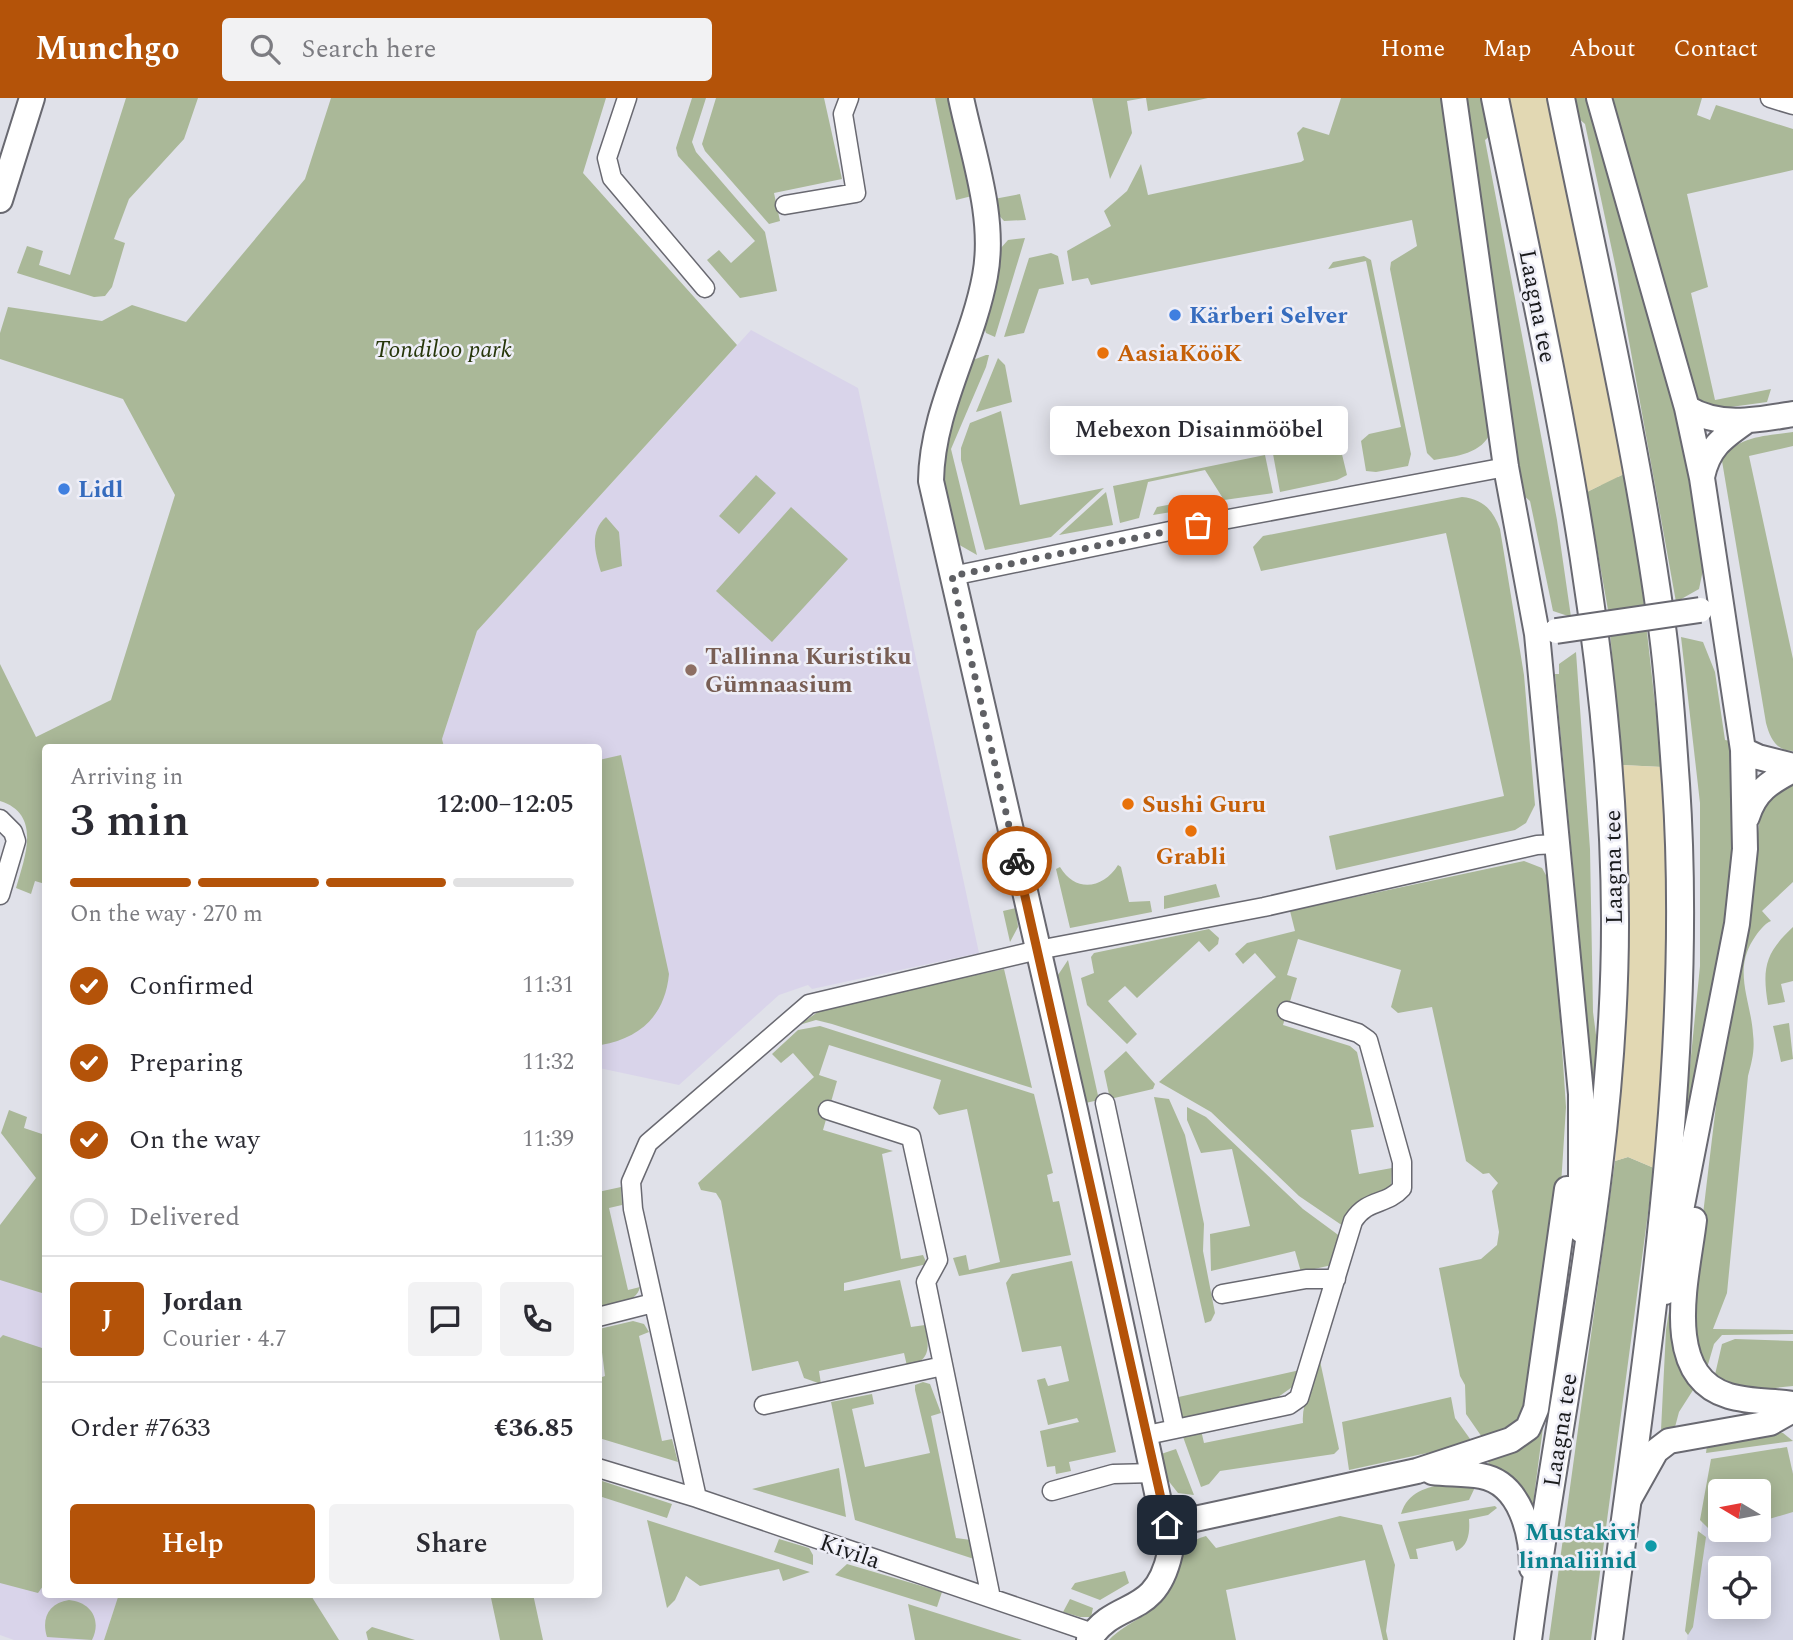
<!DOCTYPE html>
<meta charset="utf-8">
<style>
body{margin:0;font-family:Spectral,serif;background:#f2f2f3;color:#2b2b33;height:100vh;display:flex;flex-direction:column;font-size:26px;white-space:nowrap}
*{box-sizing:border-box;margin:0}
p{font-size:23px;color:#7c7c81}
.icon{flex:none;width:38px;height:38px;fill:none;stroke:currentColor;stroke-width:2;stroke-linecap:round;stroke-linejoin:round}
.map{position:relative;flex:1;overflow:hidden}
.drawer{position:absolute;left:42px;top:646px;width:560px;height:854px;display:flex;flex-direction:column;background:#fff;border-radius:7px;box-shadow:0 4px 18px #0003}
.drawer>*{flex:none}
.needle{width:46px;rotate:280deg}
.fabs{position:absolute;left:1708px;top:1381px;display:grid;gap:14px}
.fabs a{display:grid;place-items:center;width:63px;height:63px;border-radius:7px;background:#fff;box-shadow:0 4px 18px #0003;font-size:35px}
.pin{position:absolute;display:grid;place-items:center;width:60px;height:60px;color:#fff;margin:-30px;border-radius:14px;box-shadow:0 4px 10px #0006}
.courier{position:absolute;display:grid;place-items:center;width:70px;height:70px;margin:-35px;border:5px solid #b45309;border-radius:50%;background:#fff;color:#222;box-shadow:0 2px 9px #0007}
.bubble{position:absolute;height:49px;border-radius:7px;background:#fff;box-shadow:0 4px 18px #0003;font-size:23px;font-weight:600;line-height:49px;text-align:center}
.headline em{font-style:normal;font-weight:600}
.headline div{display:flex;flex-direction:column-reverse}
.headline{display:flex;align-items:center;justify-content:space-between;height:119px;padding:0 28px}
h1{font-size:46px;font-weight:600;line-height:52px}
.bar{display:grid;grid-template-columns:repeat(4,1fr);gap:10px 7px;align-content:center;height:84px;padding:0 28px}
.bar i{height:9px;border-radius:5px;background:#e1e1e2}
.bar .on{background:#b45309}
.bar p{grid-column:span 4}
.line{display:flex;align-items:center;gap:18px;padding:0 28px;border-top:2px solid #e1e1e2}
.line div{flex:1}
.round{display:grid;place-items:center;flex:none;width:74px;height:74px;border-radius:7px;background:#f2f2f3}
ol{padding:0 28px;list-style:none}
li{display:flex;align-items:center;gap:21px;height:77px}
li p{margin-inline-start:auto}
li .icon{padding:7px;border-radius:50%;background:#b45309;color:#fff;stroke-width:4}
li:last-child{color:#7c7c81}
li i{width:38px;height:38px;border:4px solid #e1e1e2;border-radius:50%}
.cta{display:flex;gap:14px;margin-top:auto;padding:14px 28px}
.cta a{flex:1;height:80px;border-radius:7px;background:#b45309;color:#fff;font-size:28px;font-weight:600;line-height:80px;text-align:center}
.cta a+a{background:#f2f2f3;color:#2b2b33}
header{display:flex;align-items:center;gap:42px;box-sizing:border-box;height:98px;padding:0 35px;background:#b45309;color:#fff}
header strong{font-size:33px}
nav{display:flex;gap:38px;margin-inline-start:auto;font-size:24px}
.search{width:490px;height:63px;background:#f2f2f3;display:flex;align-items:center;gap:18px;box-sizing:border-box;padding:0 24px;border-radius:7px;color:#7c7c81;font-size:26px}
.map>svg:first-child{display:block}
.built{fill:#d4d5e5;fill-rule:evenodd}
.education{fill:#d9d4ea}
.green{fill:#aab898}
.sand{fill:#e2d8b3}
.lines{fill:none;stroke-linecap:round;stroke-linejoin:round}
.street-casing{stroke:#696971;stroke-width:21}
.secondary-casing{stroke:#696971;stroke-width:28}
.primary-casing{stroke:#696971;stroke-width:30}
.street{stroke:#fff;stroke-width:18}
.secondary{stroke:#fff;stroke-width:24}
.primary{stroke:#fff;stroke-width:26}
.secondary-bridge-casing{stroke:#696971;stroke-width:28;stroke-linecap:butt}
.secondary-bridge{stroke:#fff;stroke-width:24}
.done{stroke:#5f6064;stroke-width:7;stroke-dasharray:0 12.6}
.route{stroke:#b45309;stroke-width:9}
.shop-dot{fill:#3f7fe0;stroke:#eeeef7;stroke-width:2.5}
.food-dot{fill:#e8710a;stroke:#eeeef7;stroke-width:2.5}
.education-dot{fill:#8d6e63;stroke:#eeeef7;stroke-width:2.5}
.culture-dot{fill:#0f9aa8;stroke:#eeeef7;stroke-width:2.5}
.labels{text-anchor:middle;stroke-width:5;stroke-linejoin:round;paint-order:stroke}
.street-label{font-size:24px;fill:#191a1c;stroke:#eeeef7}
.shop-label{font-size:24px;font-weight:bold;fill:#366cbe;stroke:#eeeef7;text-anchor:start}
.park-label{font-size:24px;font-style:italic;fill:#26360a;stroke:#eeeef7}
.food-label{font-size:24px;font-weight:bold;fill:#c56008;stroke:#eeeef7;text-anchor:start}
.education-label{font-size:24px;font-weight:bold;fill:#785e54;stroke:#eeeef7;text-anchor:start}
.culture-label{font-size:24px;font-weight:bold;fill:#0d838f;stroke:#eeeef7;text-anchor:end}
</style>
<header>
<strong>Munchgo</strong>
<div class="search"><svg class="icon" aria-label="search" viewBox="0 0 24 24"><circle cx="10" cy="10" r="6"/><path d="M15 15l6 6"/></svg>Search here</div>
<nav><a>Home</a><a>Map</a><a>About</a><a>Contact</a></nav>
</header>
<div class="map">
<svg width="1793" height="1542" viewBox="0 0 1793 1542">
<rect width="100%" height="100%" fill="#e0e1e9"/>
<path class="built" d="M1793,1372V1542H1687L1707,1389ZM1720,1393H1759V1432H1720ZM1720,1470H1759V1508H1720Z"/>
<path class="education" d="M751,232L858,290L979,855L812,891L808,887L779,897L679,987L599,970L598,649H444L442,641L477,533Z
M0,1181L45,1196L46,1496H119L104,1542H14L0,1537Z"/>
<path class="green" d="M126,0H198L184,41L129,101L114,141L125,145L112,189L105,198L94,199L17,175L27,148L43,153L39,167L70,177Z
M331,0H606L583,75L737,247L477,533L442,641L444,649H46L45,786L35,783L31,796L16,790C25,759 42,716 0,703V566L36,639L111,602L175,397L123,301L0,261V235L8,209L102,223L132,207L186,224L305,81Z
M692,0H706L692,44L696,54L765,134L777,193L740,200L707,162L719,152L731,165L755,143L678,58L676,50Z
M716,0H824L842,81L774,95L780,123L769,126L705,53L702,46Z
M935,0H950L972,98L956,102Z
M1092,0H1144L1127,3L1132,35L1110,81Z
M1146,0H1208L1148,13Z
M1341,0H1447L1491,333C1483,356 1456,358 1434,362L1427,355L1390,171L1391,164L1417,148L1412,122L1091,187L1088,180L1072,183L1067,153L1111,128L1104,113L1127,93L1141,66L1148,97L1301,64L1304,62L1297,35L1303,29L1329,37Z
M1464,0H1483L1491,37L1485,42L1557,422L1571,519L1553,513L1530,403L1524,398L1510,322Z
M1573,0H1588L1681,328L1706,472H1703L1699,491L1676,504L1616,171L1585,26L1577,19Z
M1607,0H1702L1697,17L1710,22L1716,7L1793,31V72L1687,96L1708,189L1691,195L1715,302L1771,291L1767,304L1709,312L1694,301Z
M1020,96L1026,122L1004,123L996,114L994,101Z
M1554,115L1618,379L1624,376L1638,453L1662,669L1622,667L1608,512L1587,394L1601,387Z
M1025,140L995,239L986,235L984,229L1000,151L1008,142Z
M1051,155L1058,158L1064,186L1039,191L1024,235L1004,239L1029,160Z
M1364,158L1371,162L1411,356L1408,368L1376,374L1366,373L1361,343L1369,336L1401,329L1366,163L1328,171L1333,164Z
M986,257H989L986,269L951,351L977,457L956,445C952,430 947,414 944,398C937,352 956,303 973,262Z
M998,260L1005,267L1012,304L976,314Z
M1001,313L1020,407L1104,390L1051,439L985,452L961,362V350L970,325Z
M1793,334V348L1749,358L1793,561V653C1776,653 1770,640 1766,625L1722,363C1736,337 1768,338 1793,334Z
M1327,345L1340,348L1347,377L1337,382L1280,394L1273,356Z
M1265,357L1273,395L1224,402L1205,372L1148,384L1139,420L1120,425L1113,388Z
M756,377L776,395L739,436L719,418Z
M1106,394L1113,427L1059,437Z
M1462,399C1483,401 1493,412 1500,431L1524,577L1535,707L1526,725L1515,732L1336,772L1329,738L1504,698L1446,435L1261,473L1253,449L1263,438Z
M1204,400L1210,405L1202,409L1153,417L1157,409Z
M791,409L848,461L772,544L716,493Z
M606,419L619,434L622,468L601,474C595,455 589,434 606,419Z
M1681,539L1703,544L1715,574L1725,642L1730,643C1745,783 1707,921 1681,1058L1700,868V705Z
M1576,554L1590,751L1593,914L1598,952L1595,1010L1555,576H1559V566Z
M621,657L669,876C665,917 641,940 601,947H598L599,662Z
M1793,683V784L1762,813L1771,823C1764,826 1758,834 1753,842C1733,873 1751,903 1753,936C1755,952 1752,963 1748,978L1727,1195L1713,1231L1793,1232V1236L1722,1237L1714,1246L1707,1270L1699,1266L1691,1217L1717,999L1745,840L1762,703Z
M1524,763L1542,770L1551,786L1566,1009L1560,1103L1531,1305L1515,1329L1484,1342L1466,1316L1465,1287L1460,1278L1439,1170L1481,1161L1497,1147L1499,1134L1492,1093L1498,1085L1489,1075L1483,1076L1466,1063L1432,909L1398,915L1391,909L1401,872L1298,841L1287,877L1297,880L1283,927L1350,948L1357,954L1374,1029L1351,1032L1359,1076L1392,1070L1391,1090L1359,1102L1343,1128L1299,1098L1211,1014L1159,984L1276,879L1255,855L1243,866L1235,856L1247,845L1295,833L1290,813Z
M1118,767L1121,769L1129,804L1150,803L1152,814L1070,830L1056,771L1060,769C1076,796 1104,790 1118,767Z
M1216,786L1220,799L1164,811V798Z
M1016,810L1018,829L1010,844L1003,813Z
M1793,829V883L1781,886L1785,904L1768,907C1762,870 1765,855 1793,829Z
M1209,831L1219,840L1218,846L1209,854L1199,843L1137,900L1125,888L1108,903L1137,936L1127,946L1087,907L1081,880L1094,875L1091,859L1094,855Z
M1068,862L1099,1002L1081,1006L1056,880Z
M1004,871L1032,990L832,926L816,922L799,927L825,909Z
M1789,925L1793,961L1781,964L1773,928Z
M820,928L1034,996L1053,1075L1047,1077L1053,1104L1059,1103L1071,1157L959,1178L953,1160L966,1157L969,1172L1000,1164L967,1011L939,1017L933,1010L941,982L829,947L819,977L837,983L823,1032L893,1053L882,1056L901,1161L923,1157L927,1166L844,1185V1193L900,1182L911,1229L925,1227C929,1248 932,1263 907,1268L904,1255L819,1273L821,1286L804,1280L798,1263L752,1273L721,1103L716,1095L701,1092L698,1085L814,979L793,955L781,965L772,956L798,932Z
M1126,953L1155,986L1153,991L1110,1001L1104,973Z
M1154,999L1169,1001L1185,1037L1198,1098L1204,1126L1203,1153L1215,1215L1211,1223L1205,1225Z
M1187,1009L1206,1019L1303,1111L1341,1139L1332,1167L1301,1174L1295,1153L1211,1173L1210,1136L1250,1128L1232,1051L1201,1055L1187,1022Z
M9,1012L27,1019L24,1030L45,1037V1196L0,1182V1127L36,1080L1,1035Z
M1628,1059L1654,1070L1591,1542H1549L1615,1063Z
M621,1089L622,1107L609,1110L628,1192L640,1189C636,1206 613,1207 598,1211V1094Z
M1679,1151C1677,1197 1663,1252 1695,1289L1679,1314L1675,1329L1661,1332L1666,1232Z
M1072,1163L1116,1354L1069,1364L1071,1373L1056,1376L1055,1368L1047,1369L1040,1333L1079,1324L1077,1320L1048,1327L1037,1282L1045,1280L1048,1288L1069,1283L1061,1248L1022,1254L1006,1185L1012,1176Z
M633,1223L644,1226L649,1234L639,1238L662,1343L672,1341L678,1364L599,1340V1280L605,1278L599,1231Z
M3,1237L45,1251L46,1484L38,1495L0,1485V1240Z
M1735,1241L1793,1243V1288L1746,1293L1714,1281L1722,1246Z
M1320,1263L1339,1351L1334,1356L1220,1373L1209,1386L1201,1389L1182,1336L1201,1332L1204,1345L1303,1325C1301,1305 1314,1283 1320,1263Z
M1300,1272L1295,1287L1274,1302L1180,1320L1174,1300Z
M923,1284L930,1286L941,1315L931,1318L956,1440L971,1442L974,1461L855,1422L831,1304L872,1296L874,1306L852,1311L865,1369L930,1355L915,1292V1287Z
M1451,1299L1455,1320L1473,1345L1349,1372L1342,1324Z
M1545,1314L1532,1414L1488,1370L1489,1358Z
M1773,1333L1783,1335L1793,1343L1706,1355L1707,1347Z
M1787,1349L1793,1376V1414L1759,1424V1393H1720V1432L1712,1434L1700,1422L1711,1361Z
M1176,1351L1194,1397L1178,1395L1167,1381L1161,1356Z
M839,1370L846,1419L752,1391Z
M599,1382L672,1406L667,1420L599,1398Z
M1447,1385H1477L1469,1402L1401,1416C1408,1393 1426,1390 1447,1385Z
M1495,1408L1497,1410L1488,1417L1469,1421C1470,1433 1469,1448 1456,1453L1453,1443L1416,1451L1418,1461H1410L1398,1424Z
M1340,1418L1382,1427L1395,1467L1386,1533L1388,1542H1383L1365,1462L1226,1492L1236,1542H1109C1127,1523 1155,1517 1169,1494C1184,1470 1174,1446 1206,1438L1216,1450Z
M647,1422L810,1474L783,1483L779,1471L700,1488L686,1478L675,1502L667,1510Z
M1698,1433L1706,1439L1693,1529L1688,1537L1685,1533Z
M779,1441L809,1450L813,1457V1467L774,1454Z
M847,1466L942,1494L937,1509L835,1477Z
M1125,1473L1129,1485L1100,1502L1071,1491L1075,1485Z
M119,1496H310L339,1542H104Z
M506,1496H533L543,1542H500L491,1500Z
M1070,1501L1093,1510L1091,1519H1080L1063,1514Z
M69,1502C91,1504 102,1522 92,1542L47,1539C41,1520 49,1505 69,1502Z
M908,1506L1022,1542H915Z
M372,1529L415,1542H368L366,1534Z"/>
<path class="sand" d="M1508,0H1550L1624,376L1587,394Z
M1622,667L1662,669C1672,803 1665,936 1654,1070L1628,1059L1615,1063C1624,931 1630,799 1622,667Z"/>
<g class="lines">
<defs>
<path id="street" d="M627,0L607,60L612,80L705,190
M1770,0L1793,7
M785,107L856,95L843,16L849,0
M952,478L1223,422L1506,369
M0,721L13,734L16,743L0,797
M1105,1005L1175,1331
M828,1012L911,1039L938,1162L926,1184L991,1500
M1222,1196L1306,1181H1336
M598,1219L653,1205
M764,1307L943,1268
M1147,1337L1289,1307L1299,1300L1353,1123C1368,1100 1386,1108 1402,1090V1064L1368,942L1358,935L1287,913
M598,1370L697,1400L1093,1535
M1052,1393L1113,1376L1155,1375
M697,1400L633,1111L631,1084L648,1045L809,906L1038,852L1264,809L1537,747L1557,746"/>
<path id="secondary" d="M961,0C973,57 996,120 985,178C972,248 932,311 931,383L1075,1012L1170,1455C1155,1522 1116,1499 1089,1542
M1454,0L1506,369L1537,536L1581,996V1132
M1599,0L1687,310L1702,380L1743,652L1745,751L1737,826L1665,1194
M0,102L32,0
M1687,310C1720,330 1757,322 1793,316
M1702,379C1708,350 1722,340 1745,324
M1743,652L1758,659L1793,668
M1747,719C1755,693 1770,684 1793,672
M1694,1122C1688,1176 1659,1277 1729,1298C1749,1304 1773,1303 1793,1306
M1432,1374C1448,1376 1465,1375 1481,1378C1521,1385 1532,1436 1532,1470
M1628,1403L1656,1353L1669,1343L1770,1325L1793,1312
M1167,1427L1417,1373L1511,1342L1528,1330L1536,1311L1567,1091"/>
<path id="primary" d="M1495,0C1550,271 1614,542 1615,820C1616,1063 1559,1302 1528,1542
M1561,0C1596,173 1637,347 1661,522C1669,576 1672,632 1676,686C1695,968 1645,1262 1609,1542"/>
</defs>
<use href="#street" class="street-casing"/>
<use href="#secondary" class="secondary-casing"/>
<use href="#primary" class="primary-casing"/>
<use href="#street" class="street"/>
<use href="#secondary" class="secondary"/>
<use href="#primary" class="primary"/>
<defs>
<path id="secondary-bridge" d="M1556,533L1700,512"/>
</defs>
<use href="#secondary-bridge" class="secondary-bridge-casing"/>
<use href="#secondary-bridge" class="secondary-bridge"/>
</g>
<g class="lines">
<path class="done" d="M1017,763L952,478L1198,427"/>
<path class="route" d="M1017,763L1167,1427"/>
</g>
<g class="shop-dot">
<circle cx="1175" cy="217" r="7"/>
<circle cx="64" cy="391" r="7"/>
</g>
<g class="food-dot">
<circle cx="1103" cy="255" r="7"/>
<circle cx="1128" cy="706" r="7"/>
<circle cx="1191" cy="733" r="7"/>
</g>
<circle class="education-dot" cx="691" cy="572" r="7"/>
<circle class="culture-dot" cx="1651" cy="1448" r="7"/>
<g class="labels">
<g class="street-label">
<text transform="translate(1538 208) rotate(79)" y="8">Laagna tee</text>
<text transform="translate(1613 769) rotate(-91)" y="8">Laagna tee</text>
<text transform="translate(1560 1332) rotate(-81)" y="8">Laagna tee</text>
<text transform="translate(850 1453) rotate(19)" y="8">Kivila</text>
</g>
<g class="shop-label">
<text x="1189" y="225">Kärberi Selver</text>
<text x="78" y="399">Lidl</text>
</g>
<g class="park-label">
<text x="443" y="259">Tondiloo park</text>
</g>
<g class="food-label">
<text x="1117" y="263">AasiaKööK</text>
<text x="1142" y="714">Sushi Guru</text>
<text x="1191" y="766" text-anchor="middle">Grabli</text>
</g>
<g class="education-label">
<text x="705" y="566">Tallinna Kuristiku<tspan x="705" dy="28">Gümnaasium</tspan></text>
</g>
<g class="culture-label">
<text x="1637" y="1442">Mustakivi<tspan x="1637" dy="28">linnaliinid</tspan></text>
</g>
</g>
</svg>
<div class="fabs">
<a><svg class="needle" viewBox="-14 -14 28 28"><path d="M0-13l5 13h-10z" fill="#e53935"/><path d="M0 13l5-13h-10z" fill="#7c7c81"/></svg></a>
<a><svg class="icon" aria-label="locate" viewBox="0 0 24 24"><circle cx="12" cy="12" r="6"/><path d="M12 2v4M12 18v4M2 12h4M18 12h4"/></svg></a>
</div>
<div class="pin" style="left:1198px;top:427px;background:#ea580c"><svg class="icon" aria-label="bag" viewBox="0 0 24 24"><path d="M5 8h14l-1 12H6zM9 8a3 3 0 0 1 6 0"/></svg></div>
<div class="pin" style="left:1167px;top:1427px;background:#1f2937"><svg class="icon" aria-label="home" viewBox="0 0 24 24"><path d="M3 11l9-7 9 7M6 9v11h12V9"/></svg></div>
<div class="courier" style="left:1017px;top:763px"><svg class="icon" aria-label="bike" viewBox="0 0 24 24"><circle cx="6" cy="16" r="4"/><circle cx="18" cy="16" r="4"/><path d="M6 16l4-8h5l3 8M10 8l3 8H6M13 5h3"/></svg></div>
<div class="bubble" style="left:1050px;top:308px;width:298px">Mebexon Disainmööbel</div>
<section class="drawer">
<div class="headline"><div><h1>3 min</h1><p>Arriving in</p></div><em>12:00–12:05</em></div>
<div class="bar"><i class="on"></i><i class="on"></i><i class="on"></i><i></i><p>On the way · 270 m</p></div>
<ol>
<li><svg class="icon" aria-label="check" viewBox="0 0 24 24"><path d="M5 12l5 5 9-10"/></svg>Confirmed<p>11:31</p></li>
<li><svg class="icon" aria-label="check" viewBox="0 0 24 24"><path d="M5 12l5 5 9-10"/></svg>Preparing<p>11:32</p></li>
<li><svg class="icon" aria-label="check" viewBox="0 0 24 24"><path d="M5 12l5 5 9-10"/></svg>On the way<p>11:39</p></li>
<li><i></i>Delivered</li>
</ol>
<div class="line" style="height:126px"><b class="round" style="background:#b45309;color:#fff">J</b><div><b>Jordan</b><p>Courier · 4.7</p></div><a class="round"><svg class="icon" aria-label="chat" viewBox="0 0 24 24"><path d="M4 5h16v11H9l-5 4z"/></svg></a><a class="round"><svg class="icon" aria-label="phone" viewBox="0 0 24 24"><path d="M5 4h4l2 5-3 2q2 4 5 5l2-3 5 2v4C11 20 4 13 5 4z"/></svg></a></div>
<div class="line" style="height:91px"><div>Order #7633</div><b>€36.85</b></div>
<div class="cta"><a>Help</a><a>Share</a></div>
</section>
</div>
